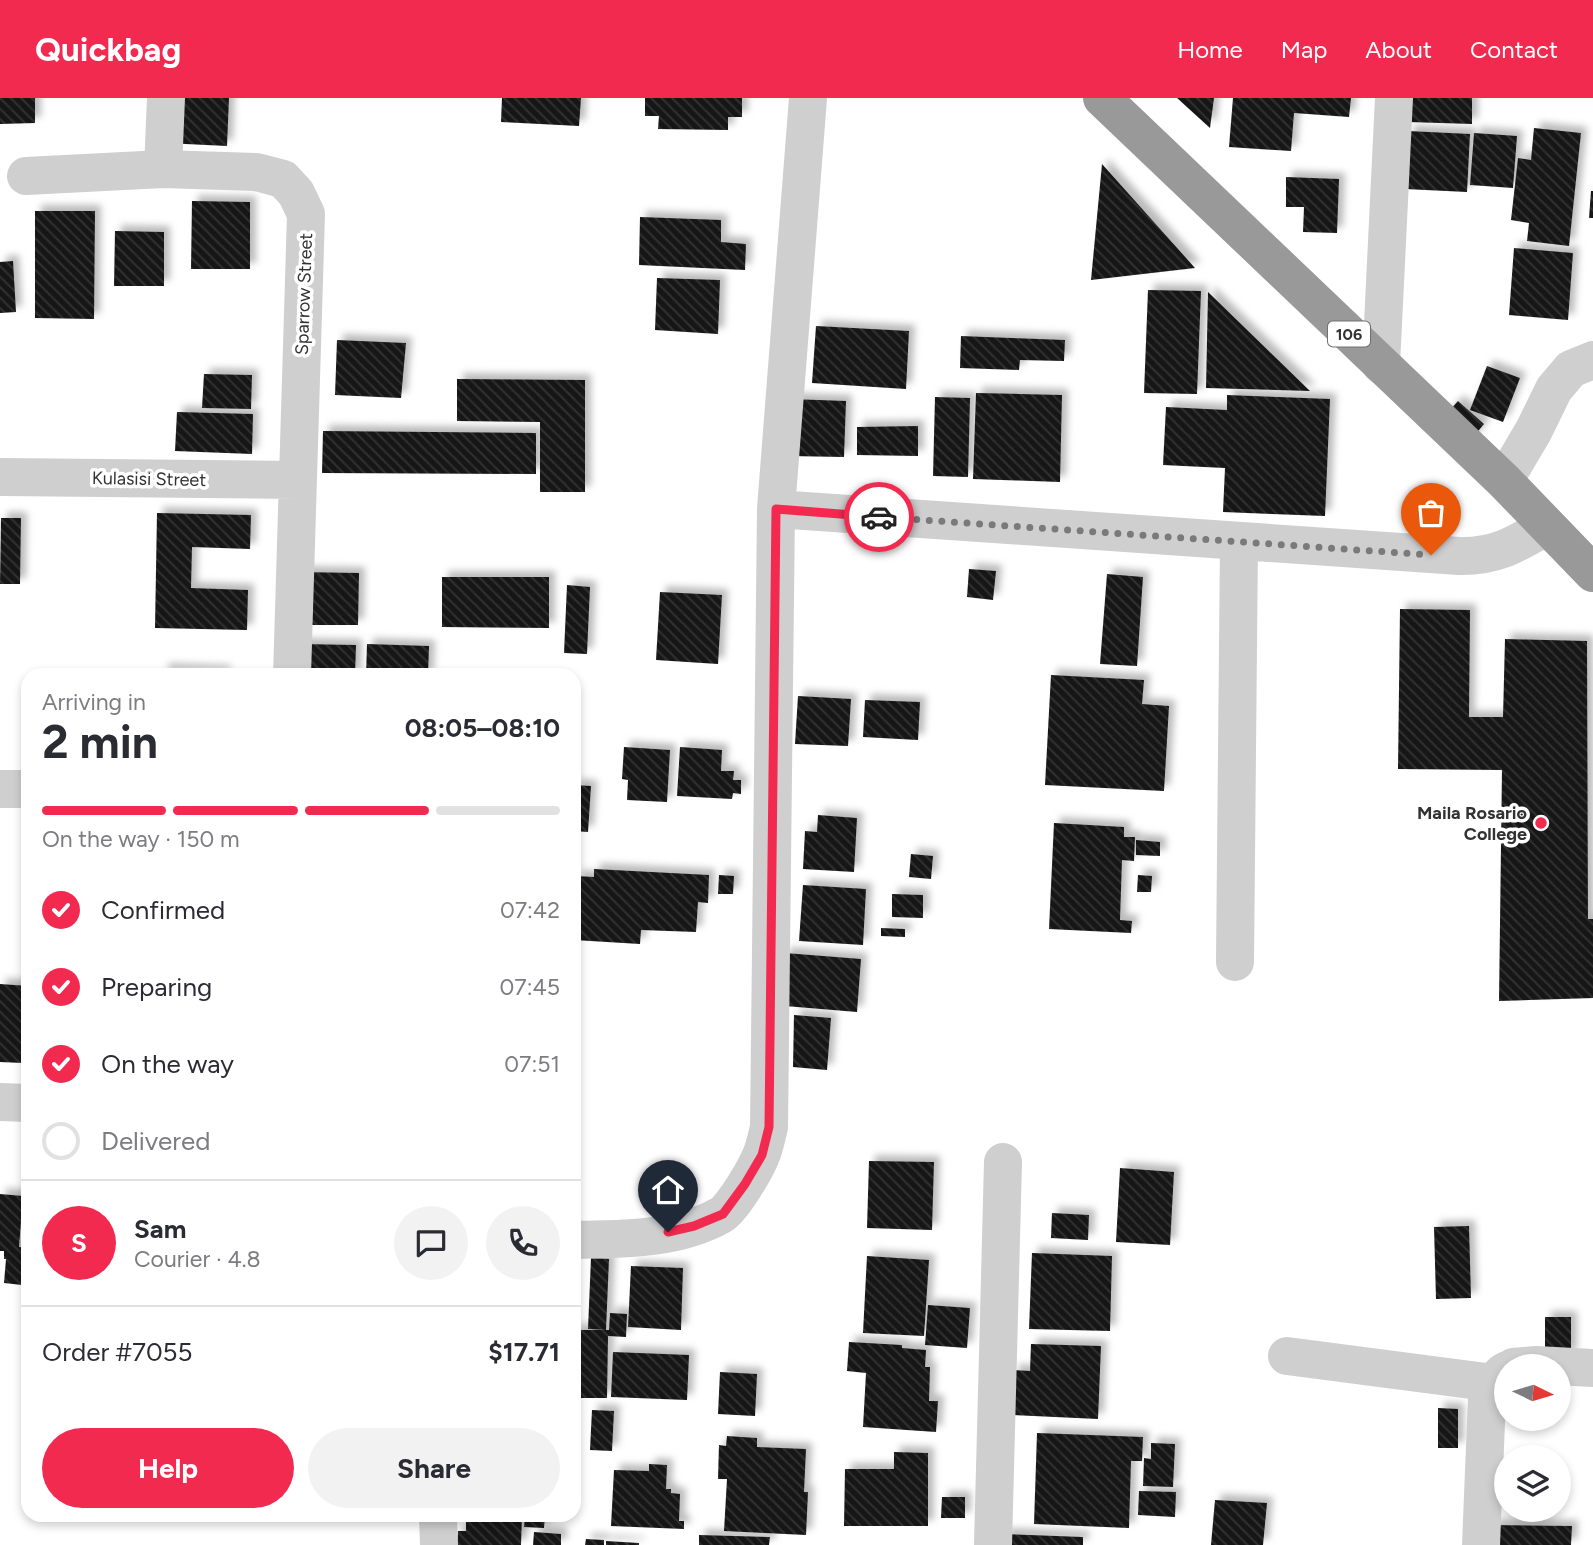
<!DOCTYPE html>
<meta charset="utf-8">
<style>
body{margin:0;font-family:Figtree,sans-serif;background:#f2f2f3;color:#2b2b33;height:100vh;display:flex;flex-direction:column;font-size:26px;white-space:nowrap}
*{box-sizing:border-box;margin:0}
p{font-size:23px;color:#7c7c81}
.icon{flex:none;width:38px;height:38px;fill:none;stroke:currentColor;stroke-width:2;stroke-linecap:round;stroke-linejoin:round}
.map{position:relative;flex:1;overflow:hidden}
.drawer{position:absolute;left:21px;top:570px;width:560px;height:854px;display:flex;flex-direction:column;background:#fff;border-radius:21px;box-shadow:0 4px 10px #0003}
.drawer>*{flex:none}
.needle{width:46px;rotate:95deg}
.fabs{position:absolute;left:1494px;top:1256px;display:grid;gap:14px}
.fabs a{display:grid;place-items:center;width:77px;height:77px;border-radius:50%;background:#fff;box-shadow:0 4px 10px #0003;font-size:35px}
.pin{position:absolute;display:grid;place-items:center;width:60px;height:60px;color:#fff;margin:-72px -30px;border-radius:50% 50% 50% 0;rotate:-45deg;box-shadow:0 0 7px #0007}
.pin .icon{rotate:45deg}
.courier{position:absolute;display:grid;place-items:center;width:70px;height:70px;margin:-35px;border:5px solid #f32a50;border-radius:50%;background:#fff;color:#222;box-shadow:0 2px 9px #0007}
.summary em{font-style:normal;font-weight:700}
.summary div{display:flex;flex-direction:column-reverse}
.summary{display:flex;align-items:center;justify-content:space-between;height:119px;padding:0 21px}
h1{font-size:46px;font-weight:700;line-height:52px}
.bar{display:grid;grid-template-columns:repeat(4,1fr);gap:10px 7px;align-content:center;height:84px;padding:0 21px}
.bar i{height:9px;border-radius:5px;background:#e1e1e2}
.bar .selected{background:#f32a50}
.bar p{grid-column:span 4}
.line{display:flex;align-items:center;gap:18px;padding:0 21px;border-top:2px solid #e1e1e2}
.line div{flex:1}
.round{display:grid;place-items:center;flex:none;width:74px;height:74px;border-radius:37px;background:#f2f2f3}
ol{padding:0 21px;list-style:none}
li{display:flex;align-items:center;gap:21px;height:77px}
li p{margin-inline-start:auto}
li .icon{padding:7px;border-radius:50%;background:#f32a50;color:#fff;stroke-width:4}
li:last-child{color:#7c7c81}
li i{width:38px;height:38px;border:4px solid #e1e1e2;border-radius:50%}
.primary-button{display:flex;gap:14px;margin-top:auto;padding:14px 21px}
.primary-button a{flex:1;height:80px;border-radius:42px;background:#f32a50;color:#fff;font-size:28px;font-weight:700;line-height:80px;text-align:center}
.primary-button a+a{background:#f2f2f3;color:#2b2b33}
header{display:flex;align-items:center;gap:42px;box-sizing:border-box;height:98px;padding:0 35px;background:#f32a50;color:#fff}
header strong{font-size:33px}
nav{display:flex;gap:38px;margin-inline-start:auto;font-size:24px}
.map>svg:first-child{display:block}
.building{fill:url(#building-back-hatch);filter:url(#shadow)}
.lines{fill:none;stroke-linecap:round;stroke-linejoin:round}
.minor{stroke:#cfcfcf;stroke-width:38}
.highway{stroke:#999;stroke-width:38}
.done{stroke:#7a7a7a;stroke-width:7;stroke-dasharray:0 12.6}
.route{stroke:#f32a50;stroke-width:9}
.poi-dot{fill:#f32a50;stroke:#fff;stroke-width:2.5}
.labels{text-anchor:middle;stroke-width:7;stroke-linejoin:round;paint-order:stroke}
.shield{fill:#fff;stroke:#707070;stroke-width:2}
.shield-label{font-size:16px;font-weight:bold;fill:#323232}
.street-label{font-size:18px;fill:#323232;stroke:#fff}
.poi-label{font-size:18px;font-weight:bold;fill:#323232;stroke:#fff;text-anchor:end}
</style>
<header>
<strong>Quickbag</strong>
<nav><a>Home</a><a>Map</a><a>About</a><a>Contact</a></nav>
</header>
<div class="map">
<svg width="1593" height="1447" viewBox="0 0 1593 1447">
<defs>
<pattern id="building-back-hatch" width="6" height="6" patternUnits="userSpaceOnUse" patternTransform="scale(1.75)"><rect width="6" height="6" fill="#191919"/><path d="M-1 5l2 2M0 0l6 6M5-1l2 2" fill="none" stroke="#323232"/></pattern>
<filter id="shadow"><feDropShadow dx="6" dy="-6" stdDeviation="3.5" flood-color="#0004"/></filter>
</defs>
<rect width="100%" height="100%" fill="#fff"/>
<path class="building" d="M0,0H35V25L0,26Z
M168,0H229L227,48L165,45Z
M502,0H581L579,28L501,24Z
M645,0H742V19H728V32L658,31L659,18H645Z
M1177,0H1214L1210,30Z
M1233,0H1351L1349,19L1294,15L1291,53L1229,49Z
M1409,0H1472V26L1408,24Z
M1534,30L1581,35L1569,148L1527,143L1529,125L1511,122L1518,60L1531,62Z
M1408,33L1470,36L1467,94L1405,91Z
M1474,35L1517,38L1513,90L1470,87Z
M1102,66L1195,170L1091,182Z
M1286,79L1339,81L1337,135L1303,134L1304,109H1286Z
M1591,93H1593V120H1589Z
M192,103L250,104V171H191Z
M35,113H95L94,221L35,220Z
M640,119L721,122V144L746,146L745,172L639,167Z
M115,133L164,134V188H114Z
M1514,150L1573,155L1568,222L1509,217Z
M13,163L16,214L0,215V164Z
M657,180L720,182L718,236L655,232Z
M1148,192L1201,193L1197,296L1144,295Z
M1208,194L1310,293L1206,290Z
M816,228L909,233L906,291L812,285Z
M961,238L1065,242L1064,263L1020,262L1019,272L960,270Z
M337,242L406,245L401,300L335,297Z
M1487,268L1520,280L1503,324L1470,312Z
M204,276L252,277L251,311L202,310Z
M457,281L585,282V394H540V324L457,323Z
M976,295L1062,297L1060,384L973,381Z
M1227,297L1330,301L1325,418L1223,414L1225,370L1163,367L1166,309L1227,312Z
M935,299L970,300L968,379L933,378Z
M790,301L846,303L844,359L788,358Z
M1458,303L1484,326L1470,343L1443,320Z
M177,314L253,316L252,356L175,353Z
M918,328V358L857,357V329Z
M323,333L536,335V376L322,375Z
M157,415L251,417L250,451L192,449L191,490L248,492L247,532L155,530Z
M1,420H21L20,486H0Z
M969,471L996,473L993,502L967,499Z
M298,474L359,475L358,527H298Z
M1107,476L1143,479L1137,568L1100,566Z
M442,479H549V530L442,529Z
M567,487L590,489L587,556L564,555Z
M660,494L722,497L718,566L656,562Z
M1400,511L1470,512L1469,619H1503L1505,541L1587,543L1588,821H1593V900L1499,903L1502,672L1398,671Z
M300,546L356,547L355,578H299Z
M367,546L429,548L428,578H366Z
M163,571L225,573L224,578H162Z
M1051,577L1144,582L1142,606L1169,608L1164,693L1045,687Z
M798,598L851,601L848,648L795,646Z
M865,602L920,604L918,642L863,639Z
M624,649L670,652L667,704L627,702L628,682L622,681Z
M680,649L722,652L721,673H734L733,682H741V696L733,695L732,701L677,698Z
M574,687L591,688L588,734L574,733Z
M818,717L857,720L854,774L803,771L805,733L817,734Z
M1054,725L1124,729V739H1135L1134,763L1122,762L1120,822L1132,823L1131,835L1049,831Z
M1136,742L1160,744V758L1136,757Z
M911,756L933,758L931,781L909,779Z
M594,771L709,777L708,805L698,804L696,834L641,832L640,846L574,842L576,778L594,779Z
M719,777L734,778L733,796H718Z
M1138,777L1152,778L1151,794H1137Z
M803,787L866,791L863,847L799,843Z
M892,796L923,797V820L892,819Z
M881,830L905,831V839L881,838Z
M785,855L861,861L857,914L773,907Z
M0,886L28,888L23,965L0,964Z
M794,917L831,920L827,972L793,969Z
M869,1063L934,1064L932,1132L867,1130Z
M1120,1070L1174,1074L1170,1147L1116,1144Z
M0,1096L23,1098L19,1149L28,1150V1163L25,1162L22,1187L4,1185L6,1161H4V1153H0Z
M1052,1115L1089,1117L1088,1142L1051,1140Z
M1469,1128L1471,1200L1436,1201L1434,1129Z
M1032,1155L1112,1158L1110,1233L1029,1231Z
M867,1158L929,1162L924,1238L863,1235Z
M591,1160L609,1161L606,1232L588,1231Z
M631,1168L683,1170L681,1232L628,1229Z
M928,1207L970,1210L967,1250L925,1247Z
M610,1215L627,1216L626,1239L608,1238L607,1300H574V1232H609Z
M1545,1219H1571V1258H1545Z
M849,1244L902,1247V1250L926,1252L925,1269H930L929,1303H938L936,1334L863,1329L866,1275L847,1273Z
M1031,1246L1101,1248L1098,1321L1012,1317L1013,1272L1030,1273Z
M613,1254L689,1257L687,1302L611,1299Z
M720,1274L757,1276L755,1318L718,1316Z
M1438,1310L1458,1311V1350H1438Z
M592,1312L614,1313L612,1353L590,1352Z
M1037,1335L1143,1339L1142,1363H1131L1129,1430L1034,1426Z
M727,1338L757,1340V1349L806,1351L804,1394H808L806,1437L724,1433L727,1381H718L719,1347L726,1348Z
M1151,1345L1175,1346L1173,1389L1143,1388L1144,1360L1151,1361Z
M894,1354L928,1355V1428H844L845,1371H894Z
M649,1366L667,1367L666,1391H671V1395L680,1396L679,1423H684V1431L611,1428L614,1372L649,1373Z
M1139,1393L1176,1394L1175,1419L1138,1417Z
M942,1399H965V1420H941Z
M1215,1402L1267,1405L1263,1447H1211Z
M466,1418H522L521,1447H457L458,1433H466Z
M525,1418H545L544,1430L524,1429Z
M1491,1427L1572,1428L1571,1447H1491Z
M534,1434L561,1436V1447H533Z
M1003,1436L1083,1439V1447H1003Z
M699,1437L770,1439L769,1447H699Z
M586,1441L604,1442V1447H585Z
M606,1443L639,1445V1447H606Z"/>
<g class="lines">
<path class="minor" d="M163,71L166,0
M26,78L163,71L256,74L283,81L296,95L306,116L292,578
M1381,267L1394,0
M0,379L298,382
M1504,383L1534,332L1554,291L1571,271L1593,262
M776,411L1459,458C1496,459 1516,446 1547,428
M0,691H28
M1235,864L1239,443
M0,1004L28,1005
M574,1142C622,1141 677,1142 721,1117C733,1110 757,1069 762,1055C765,1047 767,1038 769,1029L776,411L808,0
M1287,1258L1494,1285
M1513,1269L1536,1267L1593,1270
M438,1418L439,1447
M993,1447L1003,1064
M1481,1447L1487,1300C1492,1290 1496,1277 1507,1272"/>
<path class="highway" d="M1102,0L1504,383L1593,475"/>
</g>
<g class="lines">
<path class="done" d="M879,419L1431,457"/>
<path class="route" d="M668,1134L694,1128L723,1116L745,1086L762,1057L769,1029L776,411L879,419"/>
</g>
<circle class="poi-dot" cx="1541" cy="725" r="7"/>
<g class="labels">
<rect class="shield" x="1328" y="223.5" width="42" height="25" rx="5"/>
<g class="shield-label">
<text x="1349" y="242">106</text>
</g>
<g class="street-label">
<text transform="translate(304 196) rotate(-88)" y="6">Sparrow Street</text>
<text transform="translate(149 381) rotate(1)" y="6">Kulasisi Street</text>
</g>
<g class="poi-label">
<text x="1527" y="721">Maila Rosario<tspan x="1527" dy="21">College</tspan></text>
</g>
</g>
</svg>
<div class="fabs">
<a><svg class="needle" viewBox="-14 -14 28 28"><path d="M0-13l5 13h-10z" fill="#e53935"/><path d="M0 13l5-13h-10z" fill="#7c7c81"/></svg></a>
<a><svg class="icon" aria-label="layers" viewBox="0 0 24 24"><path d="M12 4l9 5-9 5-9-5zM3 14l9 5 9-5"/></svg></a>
</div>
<div class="pin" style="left:1431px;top:457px;background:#ea580c"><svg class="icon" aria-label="bag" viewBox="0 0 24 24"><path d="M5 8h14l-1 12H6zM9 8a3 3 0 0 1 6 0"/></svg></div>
<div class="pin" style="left:668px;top:1134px;background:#1f2937"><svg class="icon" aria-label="home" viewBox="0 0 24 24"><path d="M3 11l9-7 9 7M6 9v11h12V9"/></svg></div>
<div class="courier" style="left:879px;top:419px"><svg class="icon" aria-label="car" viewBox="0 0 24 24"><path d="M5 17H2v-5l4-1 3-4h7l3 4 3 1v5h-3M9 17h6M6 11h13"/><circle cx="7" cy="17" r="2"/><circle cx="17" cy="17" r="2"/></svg></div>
<section class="drawer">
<div class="summary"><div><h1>2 min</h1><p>Arriving in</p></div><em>08:05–08:10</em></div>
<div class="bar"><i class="selected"></i><i class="selected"></i><i class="selected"></i><i></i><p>On the way · 150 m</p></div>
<ol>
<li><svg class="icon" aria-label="check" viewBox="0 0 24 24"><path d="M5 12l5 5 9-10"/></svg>Confirmed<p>07:42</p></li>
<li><svg class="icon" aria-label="check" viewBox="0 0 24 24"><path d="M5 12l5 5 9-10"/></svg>Preparing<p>07:45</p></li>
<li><svg class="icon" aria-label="check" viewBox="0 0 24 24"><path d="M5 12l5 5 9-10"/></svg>On the way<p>07:51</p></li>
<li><i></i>Delivered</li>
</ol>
<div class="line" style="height:126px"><b class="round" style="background:#f32a50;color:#fff">S</b><div><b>Sam</b><p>Courier · 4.8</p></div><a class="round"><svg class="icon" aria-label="chat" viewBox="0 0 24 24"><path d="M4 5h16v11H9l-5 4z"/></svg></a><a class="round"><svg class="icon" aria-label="phone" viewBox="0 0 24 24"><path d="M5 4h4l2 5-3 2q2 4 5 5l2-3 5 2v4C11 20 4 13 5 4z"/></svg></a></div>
<div class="line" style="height:91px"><div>Order #7055</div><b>$17.71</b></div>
<div class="primary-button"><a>Help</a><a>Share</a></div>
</section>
</div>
